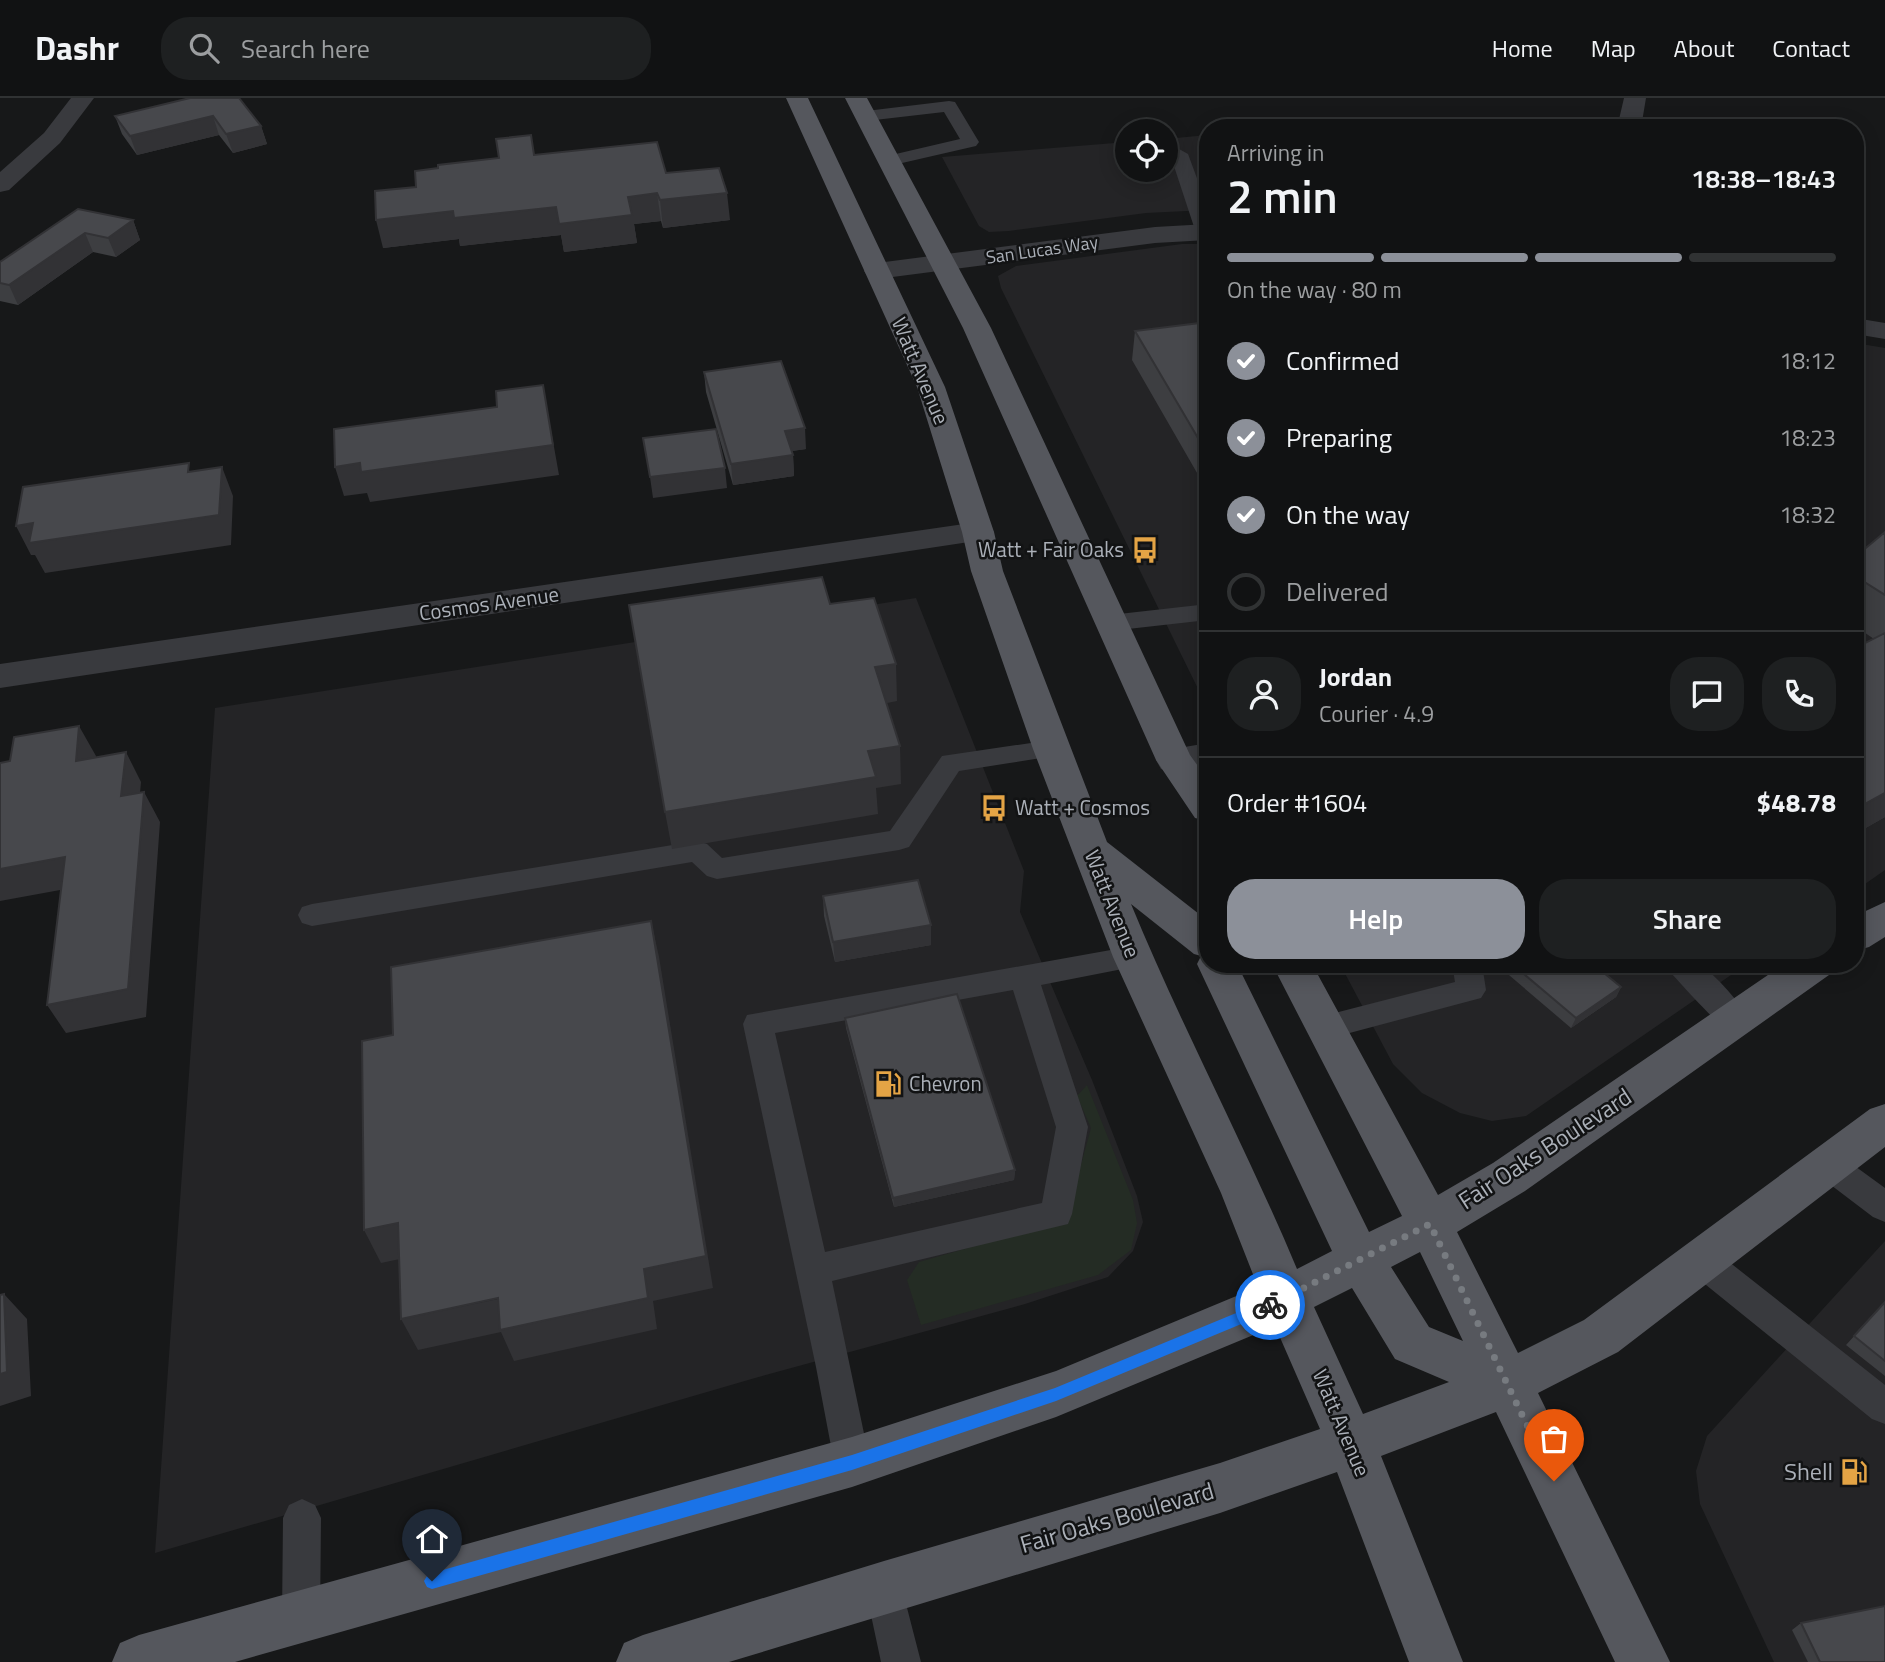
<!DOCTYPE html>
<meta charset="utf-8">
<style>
body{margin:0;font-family:"Titillium Web",sans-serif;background:#1e2021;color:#f1f3f6;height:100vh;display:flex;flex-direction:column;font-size:26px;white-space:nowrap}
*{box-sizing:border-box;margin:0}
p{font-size:23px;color:#9c9ea0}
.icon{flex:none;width:38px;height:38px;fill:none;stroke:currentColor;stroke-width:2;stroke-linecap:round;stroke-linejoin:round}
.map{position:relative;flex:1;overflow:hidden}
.sheet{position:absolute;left:1199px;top:21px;width:665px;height:854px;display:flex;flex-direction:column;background:#111213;border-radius:28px;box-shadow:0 4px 18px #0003,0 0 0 2px #303233}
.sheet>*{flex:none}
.controls{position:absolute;left:1115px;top:21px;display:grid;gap:14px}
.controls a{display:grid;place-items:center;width:63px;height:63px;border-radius:50%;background:#111213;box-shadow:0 4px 18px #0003,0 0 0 2px #303233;font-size:35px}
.pin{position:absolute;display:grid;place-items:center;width:60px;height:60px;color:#fff;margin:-72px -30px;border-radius:50% 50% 50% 0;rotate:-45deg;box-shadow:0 0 7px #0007}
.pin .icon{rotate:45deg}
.courier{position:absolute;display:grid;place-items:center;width:70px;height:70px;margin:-35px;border:5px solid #1a73e8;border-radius:50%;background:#fff;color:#222;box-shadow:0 2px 9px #0007}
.summary em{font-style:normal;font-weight:600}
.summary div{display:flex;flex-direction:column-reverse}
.summary{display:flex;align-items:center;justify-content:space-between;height:119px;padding:0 28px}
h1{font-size:46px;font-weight:600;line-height:52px}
.bar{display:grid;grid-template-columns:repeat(4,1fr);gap:10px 7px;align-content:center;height:84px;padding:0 28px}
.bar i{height:9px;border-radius:5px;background:#303233}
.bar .active{background:#8c9099}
.bar p{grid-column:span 4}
.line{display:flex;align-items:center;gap:18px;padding:0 28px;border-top:2px solid #303233}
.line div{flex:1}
.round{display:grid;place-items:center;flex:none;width:74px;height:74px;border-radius:28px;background:#1e2021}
ol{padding:0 28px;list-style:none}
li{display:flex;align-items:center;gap:21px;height:77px}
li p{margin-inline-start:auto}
li .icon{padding:7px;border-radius:50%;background:#8c9099;color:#fff;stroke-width:4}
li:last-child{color:#9c9ea0}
li i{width:38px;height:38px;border:4px solid #303233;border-radius:50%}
.cta{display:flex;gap:14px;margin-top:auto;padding:14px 28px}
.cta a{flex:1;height:80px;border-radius:28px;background:#8c9099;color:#fff;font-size:28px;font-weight:600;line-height:80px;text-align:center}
.cta a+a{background:#1e2021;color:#f1f3f6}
header{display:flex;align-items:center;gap:42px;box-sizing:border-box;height:98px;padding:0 35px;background:#111213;border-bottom:2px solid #303233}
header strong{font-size:33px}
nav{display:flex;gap:38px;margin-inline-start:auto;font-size:24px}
.search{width:490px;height:63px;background:#1e2021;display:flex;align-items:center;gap:18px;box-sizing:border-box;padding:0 24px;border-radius:28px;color:#9c9ea0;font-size:26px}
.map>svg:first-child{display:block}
.built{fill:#242426}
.green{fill:#242c24}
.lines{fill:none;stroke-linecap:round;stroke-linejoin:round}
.service{fill:#393a3e;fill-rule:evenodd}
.minor{fill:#393a3e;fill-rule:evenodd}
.primary{fill:#55575d;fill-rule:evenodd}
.wall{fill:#3d3e41}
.shaded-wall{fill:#323235}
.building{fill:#47484c;stroke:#323235;stroke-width:2}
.route{fill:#1a73e8}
.done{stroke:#777b80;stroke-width:7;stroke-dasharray:0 12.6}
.labels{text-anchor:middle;stroke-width:5;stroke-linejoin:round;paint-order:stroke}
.far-street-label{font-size:18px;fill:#abb0b8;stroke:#121314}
.street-label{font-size:21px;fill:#abb0b8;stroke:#121314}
.poi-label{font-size:21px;fill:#abb0b8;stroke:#121314;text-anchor:start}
.near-street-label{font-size:24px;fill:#abb0b8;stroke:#121314}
.near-poi-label{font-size:24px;fill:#abb0b8;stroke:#121314;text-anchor:end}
</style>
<header>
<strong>Dashr</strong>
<div class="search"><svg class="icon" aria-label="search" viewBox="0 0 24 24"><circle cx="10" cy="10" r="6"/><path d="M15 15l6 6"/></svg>Search here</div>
<nav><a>Home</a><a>Map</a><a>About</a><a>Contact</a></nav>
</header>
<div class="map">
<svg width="1885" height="1564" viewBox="0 0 1885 1564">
<rect width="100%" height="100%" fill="#171819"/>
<path class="built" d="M1207,37V112L1146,115L1009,133L989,134L979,128L942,59L1127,44V72H1166V41Z
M1182,146H1207V609L1001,190L998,178L1016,168Z
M1855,245L1885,250V772L1855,793Z
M916,500L1024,773L1020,814L1092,982L1137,1098L1143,1124L1133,1153L1108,1179L1025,1206L755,1280L155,1455L215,610Z
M1340,866H1747L1526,1018L1492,1023L1460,1015L1422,995L1393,966Z
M1885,1143V1564H1774L1700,1406L1696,1373L1707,1338Z"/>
<path class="green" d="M1087,987L1133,1102L1137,1125L1131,1152L1098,1177L921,1227L907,1182L919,1164L1066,1122L1091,1030L1077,998Z"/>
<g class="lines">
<path class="service" d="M949,3L955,4L979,44L976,48L889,68L883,67L880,63L883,59L960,41L944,14L866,23L858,18L866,13Z
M1179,51L1188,56L1208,110V139L1197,138L1170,56Z
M1208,506V522L1110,533L1101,531L1098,525L1101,519L1110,517Z
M1051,642L1060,645L1064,651L1060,657L959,673L909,749L899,752L717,781L707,778L692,764L312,828L302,825L298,817L302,809L312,806L697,743L707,746L722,760L890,733L942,658Z
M1133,848L1143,851L1148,859L1143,867L1041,887L1088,1029L1072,1116L1068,1126L832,1183L870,1364L865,1377L852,1382L839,1377L834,1364L816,1269L743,926L747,917ZM1013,892L1056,1029L1042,1105L825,1154L775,935Z
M1452,866H1482L1486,892L1481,900L1327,941L1316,938L1312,929L1316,920L1327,917L1455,884Z
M1664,866C1674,866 1687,864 1697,866C1710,869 1745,911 1751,923L1747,932C1739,934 1733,936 1725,931C1720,928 1666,871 1664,866Z
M1830,1054L1841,1058L1885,1090V1124L1873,1119L1819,1078L1814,1068L1819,1058Z
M1702,1148L1714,1152L1885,1287V1326L1872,1321L1690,1174L1685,1163L1690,1152Z
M302,1401L315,1407L321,1420L320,1520L315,1534L301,1539L287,1534L282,1520L283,1420L289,1407Z
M884,1470L898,1475L921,1564H881L865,1489L870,1475Z"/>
<path class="minor" d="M71,0H94L60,45L9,92L0,94V74L44,35Z
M1624,0H1646L1641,30H1617Z
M1208,126V142L1155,145L877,181L868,179L864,173L868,167L877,165L1155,129Z
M1855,220L1885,225V241L1855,236Z
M978,424L989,427L994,434L989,441L0,590V566Z
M1208,645V671L1174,675L1161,671L1156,662L1161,653Z"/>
<path class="primary" d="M786,0H808L945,289L994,434L1003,473L1107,744L1208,823V866H1237L1369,1134L1402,1118L1272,866H1312L1438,1097L1493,1065L1784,866H1835L1829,877L1525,1093L1457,1134L1518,1255L1584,1222L1870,1011L1885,1006V1049L1618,1254L1538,1295L1670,1564H1615L1496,1314L1381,1358L1463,1564H1409L1337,1374L1220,1415L729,1564H616L624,1545L643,1537L884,1463L1220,1365L1320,1331L1275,1228L1056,1319L852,1389L235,1564H112L120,1545L139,1537L852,1339L1056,1273L1258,1189L1221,1095L1113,859L1033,651L971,473L962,434L917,289ZM1131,806L1194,856L1201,858L1197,866L1332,1153L1297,1171C1245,1047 1182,930 1131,806ZM1420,1154L1463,1243L1429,1229L1391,1169ZM1352,1190L1395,1261L1449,1284L1363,1316L1314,1209Z
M845,0H867L991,230L1190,657L1208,682V723L1195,720L1156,662L963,230Z
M1885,804V839L1869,849L1855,853V818Z"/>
</g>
<path class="wall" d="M190,0L261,28L267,46L233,55L219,37L137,57L122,36L115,18Z
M534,57L666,75L730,122L663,130L661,123L634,126L637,145L564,154L561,137L460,148L459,141L383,150L416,89Z
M78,111L133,122L140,142L116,159L93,154L18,207L0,203V164Z
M1208,224V394L1132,262L1135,233Z
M704,274L806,351L791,353L793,357L794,378L733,387L706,294Z
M1885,434V719L1855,736V550L1874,541L1855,528V459Z
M823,798L931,847L835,864L824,818Z
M1496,866H1593L1621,889L1616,899L1571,930Z
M845,920L1015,1072L1014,1082L894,1109L846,930Z
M1885,1204V1278L1846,1247Z
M1801,1525L1885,1564H1808L1792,1532Z"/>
<path class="shaded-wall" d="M213,18L219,37L137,57L130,38Z
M261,28L267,46L233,55L226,36Z
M657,95L661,123L634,126L637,145L564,154L561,137L460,148L459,141L383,150L376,122L453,113Z
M727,95L730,122L663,130L660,102Z
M133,122L140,142L116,159L108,140Z
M85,135L93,154L18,207L9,187Z
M543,287L559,377L370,404L367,395L344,398L335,369L360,365L363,374Z
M805,330L806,351L786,354L785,333Z
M793,357L794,378L733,387L731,366Z
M222,369L233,398L231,447L45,475L35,457H31L16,428Z
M725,370L727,390L653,400L650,379Z
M896,566L897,603L877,607L875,569Z
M79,628L96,658L92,693L76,663Z
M900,648L901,686L876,690L878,716L672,751L665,714L868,653Z
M126,654L141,684L137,728L121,698Z
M144,694L160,724L146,919L66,935L47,907Z
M1885,695V719L1855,736L1856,711Z
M65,759L82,788L0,803V771Z
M651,823L659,859L713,1190L653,1203L657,1231L514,1263L501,1234L418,1252L401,1221L644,1171Z
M931,827V847L835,864L833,844Z
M1621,889L1616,899L1571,930L1576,920Z
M1015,1072L1014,1082L894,1109L893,1100Z
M398,1125L414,1158L381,1165L364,1132Z
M4,1196L27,1221L31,1298L0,1308V1276Z"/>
<path class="building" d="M190,0H239L261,28L226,36L213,18L130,38L115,18Z
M531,37L534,57L657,44L666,75L719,70L727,95L660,102L657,95L628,99L632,117L559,126L556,109L454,120L453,113L376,122L375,93L416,89L415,73L438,70V67L499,60L496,41Z
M78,111L133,122L108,140L85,135L9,187L0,185V164Z
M1208,224V357L1135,233Z
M781,263L805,330L785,333L793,357L731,366L704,274Z
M543,287L553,347L361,374L360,365L335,369L334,331L497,309L496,293Z
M716,331L725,370L650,379L643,340Z
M189,365L188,374L222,369L219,417L29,445L33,425L16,428L23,389Z
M1885,434V497L1855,478V459Z
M822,479L830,506L874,500L896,566L875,569L900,648L868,653L876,679L665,714L629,507Z
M1885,535V695L1856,711H1855V550Z
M79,628L76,663L126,654L121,698L144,694L128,891L47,907L65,759L0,771V665L10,663L14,639Z
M918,782L931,827L833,844L823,798Z
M651,823L706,1158L644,1171L648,1200L500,1232L498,1200L401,1221L398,1125L364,1132L362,943L393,937L391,869Z
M1512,866H1593L1621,889L1576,920Z
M957,896L1015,1072L893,1100L845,920Z
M4,1196L7,1274L0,1276V1197Z
M1885,1204V1263L1854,1238Z
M1885,1508V1564H1820L1801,1525Z"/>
<path class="route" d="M1270,1201L1277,1207L1275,1212L1056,1303L852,1372L432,1491L427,1489L424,1483L427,1478L432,1475L852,1357L1055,1290Z"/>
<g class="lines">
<path class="done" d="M1270,1207L1430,1126L1554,1383"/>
</g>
<defs>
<symbol id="bus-bare" viewBox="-9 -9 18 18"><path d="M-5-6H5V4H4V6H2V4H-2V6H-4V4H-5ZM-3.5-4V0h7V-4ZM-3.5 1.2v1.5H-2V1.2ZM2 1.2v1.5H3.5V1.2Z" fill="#e4a445" stroke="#121314" stroke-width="2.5" paint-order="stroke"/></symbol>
<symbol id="fuel-bare" viewBox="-9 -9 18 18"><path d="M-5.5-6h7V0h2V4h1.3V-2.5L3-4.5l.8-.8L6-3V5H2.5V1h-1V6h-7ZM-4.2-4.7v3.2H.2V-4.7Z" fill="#e4a445" stroke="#121314" stroke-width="2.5" paint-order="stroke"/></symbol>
</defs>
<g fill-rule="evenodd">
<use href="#bus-bare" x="1126" y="433" width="38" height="38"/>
<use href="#bus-bare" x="975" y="691" width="38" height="38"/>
<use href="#fuel-bare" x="869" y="967" width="38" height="38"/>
<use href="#fuel-bare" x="1835" y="1355" width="38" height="38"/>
</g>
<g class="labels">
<g class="far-street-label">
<text transform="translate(1042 152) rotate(-8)" y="6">San Lucas Way</text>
</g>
<g class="street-label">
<text transform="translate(920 273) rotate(67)" y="7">Watt Avenue</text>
<text transform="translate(489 506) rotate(-8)" y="7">Cosmos Avenue</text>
<text transform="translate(1112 806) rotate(68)" y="7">Watt Avenue</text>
<text transform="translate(1341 1325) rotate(67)" y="7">Watt Avenue</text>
</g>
<g class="poi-label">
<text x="1124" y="459" text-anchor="end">Watt + Fair Oaks</text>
<text x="1015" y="717">Watt + Cosmos</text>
<text x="909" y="993">Chevron</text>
</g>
<g class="near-street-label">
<text transform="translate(1545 1051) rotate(-33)" y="8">Fair Oaks Boulevard</text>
<text transform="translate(1117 1420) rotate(-16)" y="8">Fair Oaks Boulevard</text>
</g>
<g class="near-poi-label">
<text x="1833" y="1382">Shell</text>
</g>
</g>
</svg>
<div class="controls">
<a><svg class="icon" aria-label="locate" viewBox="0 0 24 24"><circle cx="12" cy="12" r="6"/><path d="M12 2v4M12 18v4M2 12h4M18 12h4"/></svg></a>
</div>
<div class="pin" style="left:1554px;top:1383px;background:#ea580c"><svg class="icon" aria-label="bag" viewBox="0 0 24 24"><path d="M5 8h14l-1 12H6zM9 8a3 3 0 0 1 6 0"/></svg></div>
<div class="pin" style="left:432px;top:1483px;background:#1f2937"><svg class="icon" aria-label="home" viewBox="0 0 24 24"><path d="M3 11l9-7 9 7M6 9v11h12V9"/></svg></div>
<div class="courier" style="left:1270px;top:1207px"><svg class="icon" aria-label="bike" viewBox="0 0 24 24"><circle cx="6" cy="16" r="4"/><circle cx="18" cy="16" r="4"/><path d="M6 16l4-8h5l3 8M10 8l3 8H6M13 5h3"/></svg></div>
<section class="sheet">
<div class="summary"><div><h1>2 min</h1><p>Arriving in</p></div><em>18:38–18:43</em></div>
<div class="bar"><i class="active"></i><i class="active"></i><i class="active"></i><i></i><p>On the way · 80 m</p></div>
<ol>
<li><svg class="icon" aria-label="check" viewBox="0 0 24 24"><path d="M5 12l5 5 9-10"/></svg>Confirmed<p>18:12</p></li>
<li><svg class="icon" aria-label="check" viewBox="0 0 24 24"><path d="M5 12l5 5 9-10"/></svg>Preparing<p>18:23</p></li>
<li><svg class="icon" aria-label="check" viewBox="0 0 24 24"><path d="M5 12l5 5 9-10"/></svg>On the way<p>18:32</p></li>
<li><i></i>Delivered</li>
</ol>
<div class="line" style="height:126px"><a class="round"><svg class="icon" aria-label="person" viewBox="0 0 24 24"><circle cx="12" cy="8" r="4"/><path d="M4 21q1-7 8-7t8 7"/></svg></a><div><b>Jordan</b><p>Courier · 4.9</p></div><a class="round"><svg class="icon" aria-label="chat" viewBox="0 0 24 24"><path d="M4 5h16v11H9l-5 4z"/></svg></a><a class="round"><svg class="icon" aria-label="phone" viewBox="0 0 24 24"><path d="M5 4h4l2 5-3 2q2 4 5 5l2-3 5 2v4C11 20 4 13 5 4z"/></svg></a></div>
<div class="line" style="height:91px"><div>Order #1604</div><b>$48.78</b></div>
<div class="cta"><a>Help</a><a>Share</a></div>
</section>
</div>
